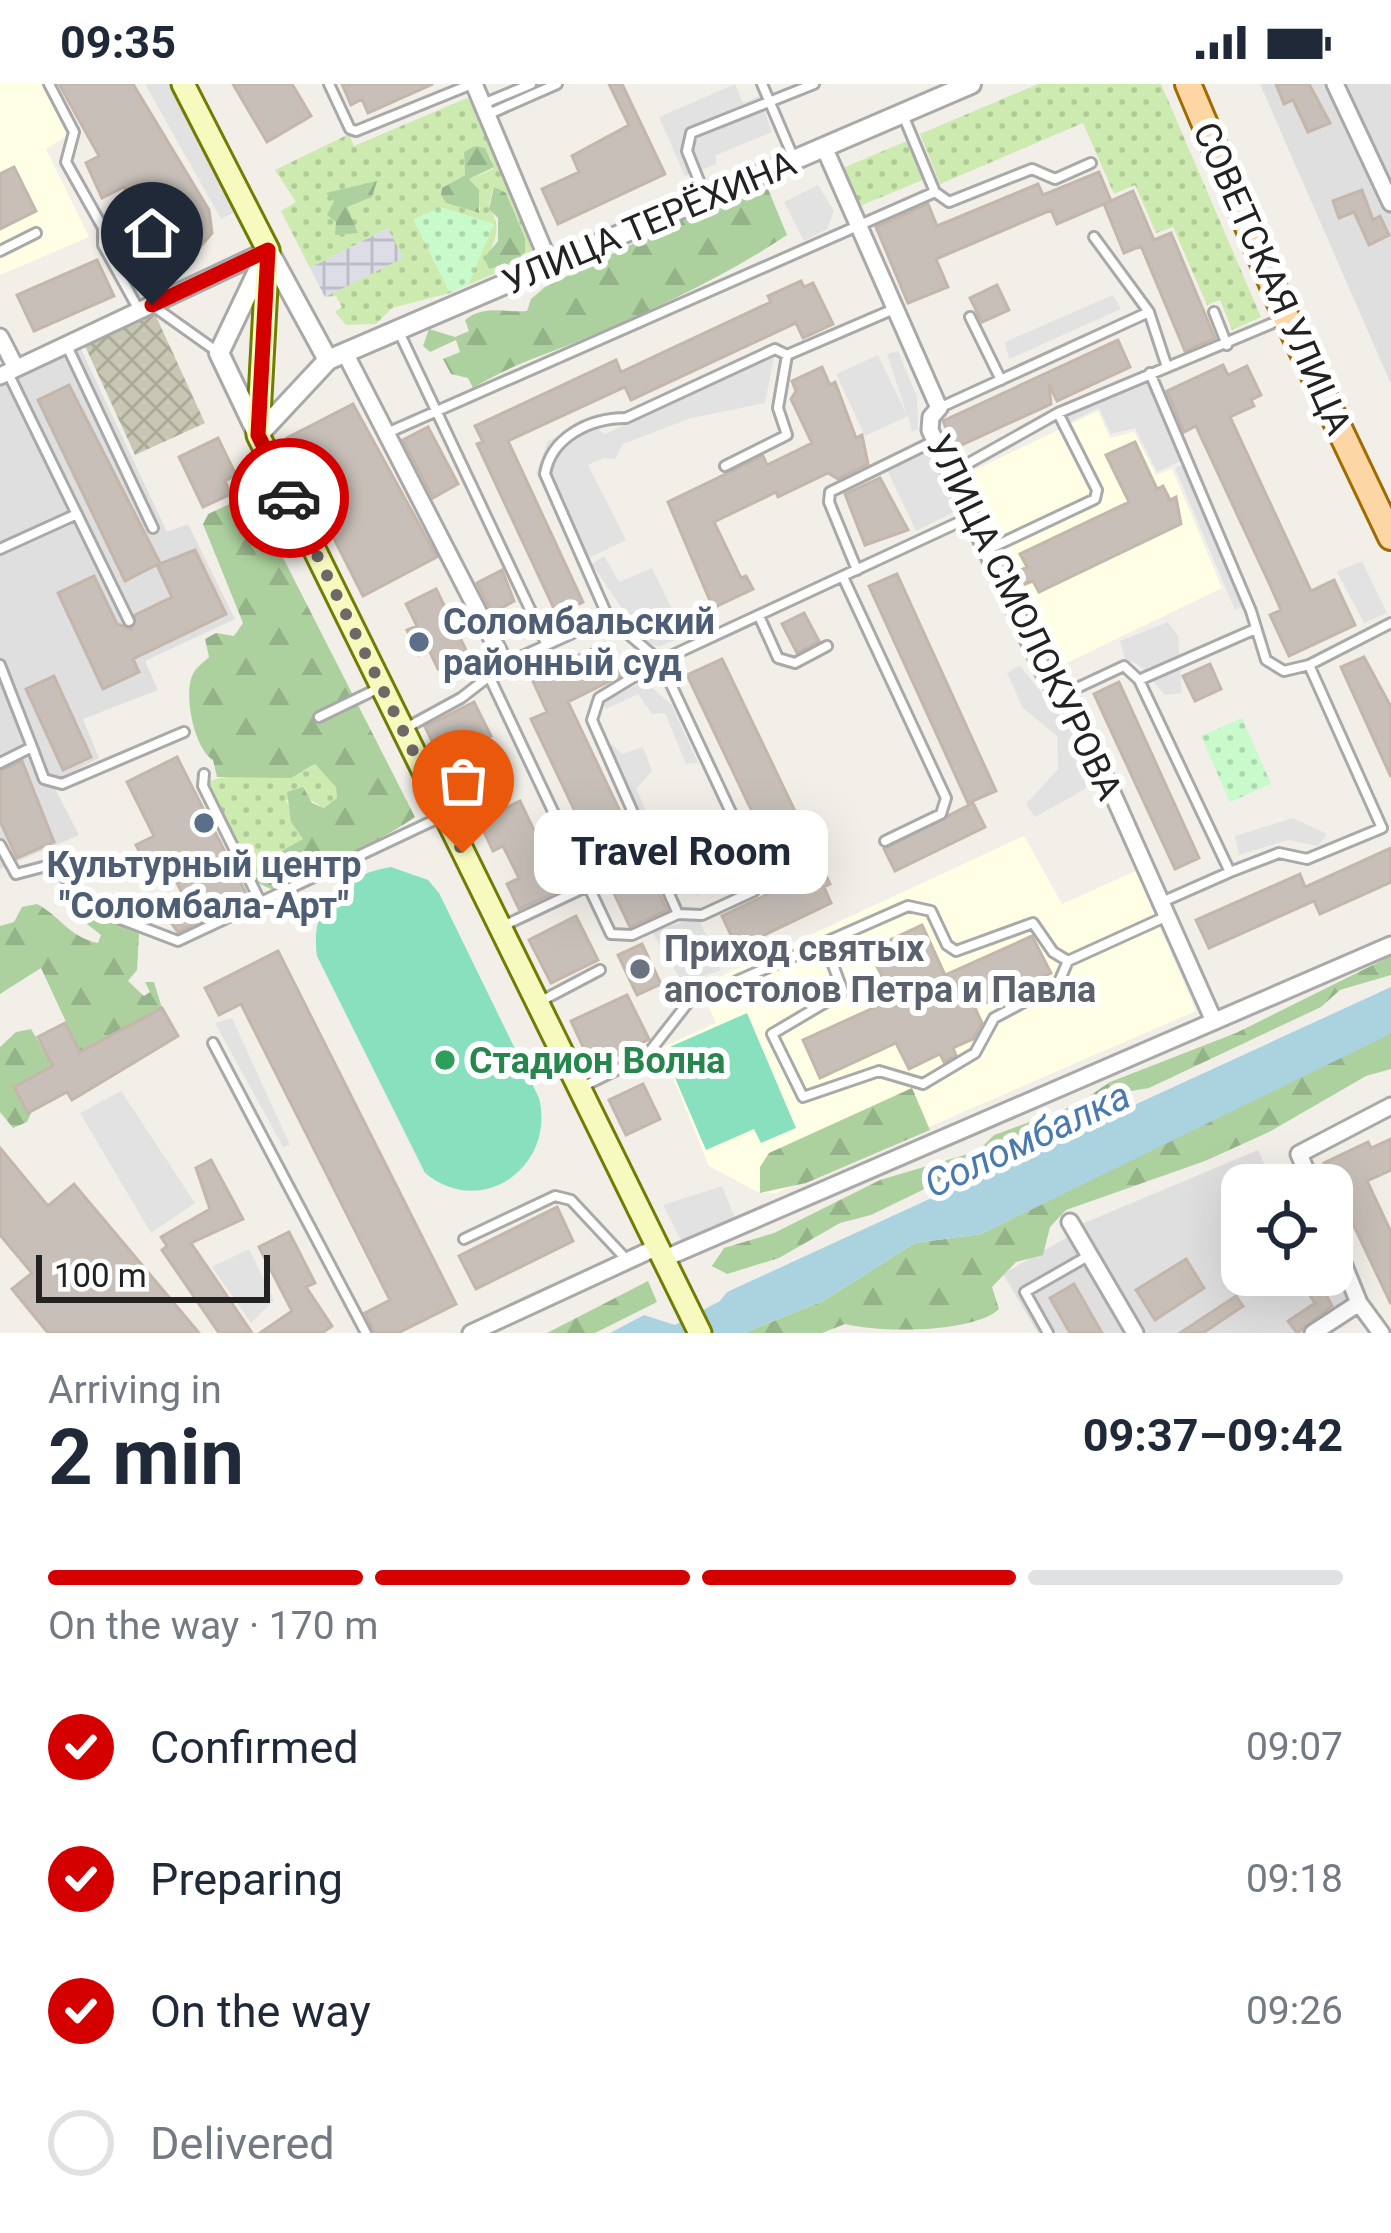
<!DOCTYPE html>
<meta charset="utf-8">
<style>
body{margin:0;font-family:Roboto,sans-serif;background:#f6f6f7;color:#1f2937;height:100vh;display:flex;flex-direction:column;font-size:45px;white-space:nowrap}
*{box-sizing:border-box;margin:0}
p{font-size:39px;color:#747a83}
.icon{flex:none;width:66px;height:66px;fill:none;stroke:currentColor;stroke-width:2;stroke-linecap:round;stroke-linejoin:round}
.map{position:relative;height:1249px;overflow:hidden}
.sheet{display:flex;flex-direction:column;background:#fff;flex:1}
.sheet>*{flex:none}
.buttons{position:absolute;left:1221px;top:1080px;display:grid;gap:24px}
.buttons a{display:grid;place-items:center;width:132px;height:132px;border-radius:24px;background:#fff;box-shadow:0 12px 48px #0002;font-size:60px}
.scale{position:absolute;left:36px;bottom:30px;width:234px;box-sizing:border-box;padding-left:12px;border:6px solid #222;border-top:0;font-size:33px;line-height:42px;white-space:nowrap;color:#222;-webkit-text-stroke:9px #fff;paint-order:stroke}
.pin{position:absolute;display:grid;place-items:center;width:102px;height:102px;color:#fff;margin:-123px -51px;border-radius:50% 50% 50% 0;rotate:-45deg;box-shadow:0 0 12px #0007}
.pin .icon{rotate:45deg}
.courier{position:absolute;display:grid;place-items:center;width:120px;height:120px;margin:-60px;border:9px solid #d40000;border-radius:50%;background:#fff;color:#222;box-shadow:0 3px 15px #0007}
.bubble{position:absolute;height:84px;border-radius:24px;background:#fff;box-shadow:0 12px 48px #0002;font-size:39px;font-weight:700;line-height:84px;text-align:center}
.headline em{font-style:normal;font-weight:700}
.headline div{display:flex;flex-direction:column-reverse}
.headline{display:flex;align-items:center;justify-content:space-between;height:204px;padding:0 48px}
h1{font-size:78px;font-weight:700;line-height:90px}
.bar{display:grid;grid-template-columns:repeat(4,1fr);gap:18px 12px;align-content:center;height:144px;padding:0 48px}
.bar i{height:15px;border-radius:9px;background:#e0e1e3}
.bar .on{background:#d40000}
.bar p{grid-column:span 4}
ol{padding:0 48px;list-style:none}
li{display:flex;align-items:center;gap:36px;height:132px}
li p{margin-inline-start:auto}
li .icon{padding:12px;border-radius:50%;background:#d40000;color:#fff;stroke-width:4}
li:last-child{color:#747a83}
li i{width:66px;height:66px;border:6px solid #e0e1e3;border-radius:50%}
.status{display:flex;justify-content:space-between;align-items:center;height:84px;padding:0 60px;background:#fff;direction:ltr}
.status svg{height:33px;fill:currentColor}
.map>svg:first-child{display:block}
.residential{fill:#e0dfdf}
.education{fill:#ffffe5}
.construction{fill:url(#construction-cross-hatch)}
.grass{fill:url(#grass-dots);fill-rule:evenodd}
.forest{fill:url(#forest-firs)}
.park{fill:url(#park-dots)}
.pitch{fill:#88e0be}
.parking{fill:#e2e2e2}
.plaza{fill:url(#plaza-grid)}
.water{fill:#aad3df}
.building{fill:#c7bfb8;stroke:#c4b6ab;stroke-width:3}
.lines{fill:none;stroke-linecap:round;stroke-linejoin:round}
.service-casing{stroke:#a9a9a9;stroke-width:14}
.minor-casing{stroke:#a9a9a9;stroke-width:21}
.tertiary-casing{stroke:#a9a9a9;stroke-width:24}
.secondary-casing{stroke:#707d05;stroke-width:27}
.primary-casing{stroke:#a06b00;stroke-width:30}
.service{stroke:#fff;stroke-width:8}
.minor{stroke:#fff;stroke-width:15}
.tertiary{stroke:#fff;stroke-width:18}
.secondary{stroke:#f7fabf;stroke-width:21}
.primary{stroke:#fcd6a4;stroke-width:24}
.done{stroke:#6b6a68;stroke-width:12;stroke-dasharray:0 21.6}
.route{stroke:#d40000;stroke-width:15}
.service-dot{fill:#5c6f8a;stroke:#fff;stroke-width:4.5}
.worship-dot{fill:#6b7280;stroke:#fff;stroke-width:4.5}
.leisure-dot{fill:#2e9e5b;stroke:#fff;stroke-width:4.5}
.labels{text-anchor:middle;stroke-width:12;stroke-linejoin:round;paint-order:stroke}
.street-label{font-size:36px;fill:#222;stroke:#fff}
.service-label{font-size:36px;font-weight:bold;fill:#4e5e75;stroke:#fff;text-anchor:start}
.worship-label{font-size:36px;font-weight:bold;fill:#5b616d;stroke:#fff;text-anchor:start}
.leisure-label{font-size:36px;font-weight:bold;fill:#27864d;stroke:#fff;text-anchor:start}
.water-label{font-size:39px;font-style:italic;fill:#4a7aab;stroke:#fff}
</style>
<div class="status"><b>09:35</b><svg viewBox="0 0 49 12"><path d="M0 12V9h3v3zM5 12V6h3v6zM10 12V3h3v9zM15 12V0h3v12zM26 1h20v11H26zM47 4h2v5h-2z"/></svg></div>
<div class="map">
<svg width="1391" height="1249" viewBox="0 0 1391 1249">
<defs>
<pattern id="construction-cross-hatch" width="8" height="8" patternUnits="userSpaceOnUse" patternTransform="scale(3)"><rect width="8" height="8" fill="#c7c7b4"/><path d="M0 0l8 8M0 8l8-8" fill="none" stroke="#abab9a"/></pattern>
<pattern id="grass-dots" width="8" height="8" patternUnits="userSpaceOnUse" patternTransform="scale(3)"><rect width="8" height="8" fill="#cdebb0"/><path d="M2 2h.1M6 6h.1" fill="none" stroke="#b0c997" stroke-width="1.8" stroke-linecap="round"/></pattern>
<pattern id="forest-firs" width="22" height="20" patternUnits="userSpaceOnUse" patternTransform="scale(3)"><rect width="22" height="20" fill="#add19e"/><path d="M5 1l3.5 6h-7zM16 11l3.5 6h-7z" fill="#95b388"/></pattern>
<pattern id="park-dots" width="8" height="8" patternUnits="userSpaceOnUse" patternTransform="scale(3)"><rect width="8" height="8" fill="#c8facc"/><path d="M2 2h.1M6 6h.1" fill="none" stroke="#acd6af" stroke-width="1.8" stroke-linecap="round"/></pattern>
<pattern id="plaza-grid" width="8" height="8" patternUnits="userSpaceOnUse" patternTransform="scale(3)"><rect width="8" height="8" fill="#dddde8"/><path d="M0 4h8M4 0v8" fill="none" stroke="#bdbdc7"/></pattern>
</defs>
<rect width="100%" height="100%" fill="#f2efe9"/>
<path class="residential" d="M1260,0H1391V300Z
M80,263L167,448L188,440L235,535L145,577L158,606L83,635L99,674L52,699L79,751L0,785V301Z
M1258,1066L1272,1097L1289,1088L1299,1101H1242V1191H1332V1174L1352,1219L1303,1249H1139L1077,1142Z
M1071,1151L1128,1249H1038L1003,1190Z"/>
<path class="education" d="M0,0H44L70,50L46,65L89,153L0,191Z
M1098,327L1110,354L1134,348L1156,391L1172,385L1222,504L1056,584L964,391Z
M1024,752L1062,820L1136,787L1196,927L776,1109H760L709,1082L661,964L716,939L700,902Z"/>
<path class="construction" d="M155,230L205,339L135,371L85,262Z"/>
<path class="grass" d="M1038,0H1161L1261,233L1232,246L1220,216L1207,221L1173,143L1156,149L1135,101L1114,110L1083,39L940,100L920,50Z
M467,14L478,24L538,171L468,201L493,140L414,136L450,209L392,224L376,240L346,241L335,228L342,223L336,212L325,213L402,173L387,145L310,184L281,127L296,118L275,86L349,50L354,62ZM476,62L491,74L493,85L469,95L477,104L480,126L475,128L446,119L441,111L442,104L465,91L464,68ZM493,105L506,109L525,154L523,174L489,185C487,154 507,156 489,121Z
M909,56L925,95L860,122L843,84Z
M315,680L336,702L337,714L324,724L309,715L286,716L303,755L287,767L264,773L255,794L205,699C239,683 284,705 315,680Z"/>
<path class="forest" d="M475,62L485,64L494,83L469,95L479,106V129L446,119L441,111L442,104L465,91L464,68Z
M377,97L372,113L347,123L358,149L335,151L336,138L327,131L334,117L326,109Z
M494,103L506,109L525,154V168L517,177L489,185L484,174L498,157V134L489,125Z
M768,105L787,151C725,192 660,223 591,252C551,269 509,281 473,304L468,294L451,290L443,275L460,268L456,256L430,268L423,262L429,245L455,253L469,247L465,236C485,220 503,229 527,227L531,215L545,203L673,140Z
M245,399L415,733C372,763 320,781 275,807L256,798L257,781L303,755L291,738L287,708L303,703L312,719L324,724L337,714L336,703L315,680L291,694L217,693L213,676C194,664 185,614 191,595C194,584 202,580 209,573L205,555L216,549L234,552L243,539L203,440L208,430L232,419Z
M37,820C60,832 69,853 98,859L101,851L87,840L89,830L123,838L139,850L137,886L128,897L144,912L150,908L145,898H154L162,924L80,968L41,884L0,910V842L14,838L22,823Z
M1391,872V891L1340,906L1321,923L1149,1004L1107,1011L1092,1031L1043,1045L1027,1063L982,1077L871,1131L840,1139L779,1174L727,1190L712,1182L724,1164L774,1149L880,1096L978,1067L994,1051L1076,1021L1110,998L1236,949Z
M31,945L53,982L27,1038L13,1044L0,1028V963L16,948Z
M1391,948V985L1366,992L1269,1048L1205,1077L1066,1126L1050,1143L1043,1171L1016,1178L992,1203L999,1225C974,1249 881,1249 845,1240L822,1249H744L823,1217L915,1159L981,1150Z
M912,1004L930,1046L806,1099L760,1109V1083L769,1069Z
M648,1197L657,1218L595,1249H547Z"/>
<path class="park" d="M441,123L494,140L468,201L450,209L414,135Z
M1242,634L1271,700L1230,718L1201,652Z"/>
<path class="pitch" d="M391,783L428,796L439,809L539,1014C556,1082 482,1136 425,1089L317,872C309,820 343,791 391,783Z
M747,929L796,1044L761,1059L754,1045L706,1066L663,966Z"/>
<path class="parking" d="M145,0H169L242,124L221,135Z
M735,0L743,19L759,12L772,48L716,71V80L685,92L659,33Z
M818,101L834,127L827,145L804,157L784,118Z
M1113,211L1121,225L1009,275L1005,258Z
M898,267L917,313L918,345L912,348L908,332L865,352L836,290L878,271L907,331L887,270Z
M774,273L765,319L691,334L623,360L615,375L604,374L588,381L626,456L580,478L536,389L548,357L588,339L605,350Z
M1149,295L1181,377L1157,388L1135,344L1111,350L1099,324L1068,339L1066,330Z
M929,366L958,426L916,447L887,386Z
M1185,380L1245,522L1235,526L1175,384Z
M604,472L619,498L652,484L685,552L658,563L643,556L592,480Z
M1362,477L1387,529L1364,539L1337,488Z
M1168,538L1178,552L1182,609L1165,611L1139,581L1125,575L1120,557Z
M1020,582L1068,641L1092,701L1035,733L1026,720L1058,685L1057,652L1023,624L1007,589Z
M644,597L671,620L698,679L686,680L665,629L652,630L638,610L606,625L603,618Z
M612,660L622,670L643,663L652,687L636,705L682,802L678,806L610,666Z
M724,725L744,774L739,790L697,812L693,797L726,780L709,731Z
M1293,734L1327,750L1318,762L1288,756L1239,771L1235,752Z
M698,833L721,886L683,899L652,848Z
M232,934L290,1061L283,1063L215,939Z
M121,1007L195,1119L151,1149L80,1029Z
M722,1102L735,1134L683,1160L663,1121Z
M249,1165L274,1216L251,1239L212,1183Z"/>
<path class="plaza" d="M388,144L403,174L325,213L310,184Z"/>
<path class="water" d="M1391,903V948L1384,953L981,1150L915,1159L823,1217L744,1249H610L644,1231L675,1241L720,1217L727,1208Z"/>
<path class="building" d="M59,0H133L209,126L212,149L200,163L135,195L115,158L148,141L124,103L102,114L86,79L99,72Z
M233,0H292L311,32L267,58Z
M342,0H433L368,29L362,15L351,21Z
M609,0H622L665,90L558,140L542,105L579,88L572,72L629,41Z
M1276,0H1309L1330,39L1308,48L1293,16L1284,20Z
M14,83L36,127L0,145V90Z
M1099,88L1111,117L1057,140L1051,126L936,175L948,203L908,219L876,143L928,120L937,142L1038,100L1043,111Z
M1362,106L1373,136L1380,132L1389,151L1369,161L1354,128L1339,134L1333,117Z
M1133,107L1154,156L1171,149L1215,254L1185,267L1141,162L1124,169L1104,120Z
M97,176L114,212L34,247L17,211Z
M801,197L804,203L813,199L833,240L803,254L796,239L631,316L625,303L508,357L583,518L557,531L477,360L483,358L475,342L616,276L621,288L771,218L768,212Z
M997,201L1009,226L982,238L970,214Z
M1118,256L1130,283L1057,317L1049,300L1051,320L955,364L943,337Z
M1223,281L1228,291L1247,282L1261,311L1251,316L1254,322L1230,333L1311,507L1334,496L1355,541L1289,572L1270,531L1281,526L1270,501L1196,342L1184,348L1167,307Z
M822,283L830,301L835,298L856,354L862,351L868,380L838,395L828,389L778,413L776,408L714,438L741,494L746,492L753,505L713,524L668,418L763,372L767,381L812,359L791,315L796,307L792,297Z
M69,301L160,479L125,497L38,316Z
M353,320L437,473L363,512L318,423L343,410L331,386L310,398L287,354Z
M428,343L458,400L433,414L403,356Z
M218,354L236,391L225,397L231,410L203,423L179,373Z
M1135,358L1157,405L1163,402L1170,416L1176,413L1181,440L1039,508L1033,497L1025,500L1019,487L1027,483L1020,470L1129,418L1106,371Z
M880,394L908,446L865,461L845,410Z
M195,466L226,530L133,575L139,588L103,605L58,509L94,492L117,540L131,545L135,531L172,513L157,481Z
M502,486L514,517L492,529L477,499Z
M897,490L996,707L968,719L869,502Z
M436,505L468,570L438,585L429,566L419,571L413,559L407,546L417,542L406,520Z
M804,529L819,557L797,569L782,540Z
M605,559L620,592L568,618L667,826L630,843L531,635L547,628L531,593Z
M1364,573L1391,623V693L1341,583Z
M722,575L830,800L824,803L831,819L737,864L722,832L787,801L687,591Z
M1210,580L1221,605L1195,617L1183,592Z
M54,592L91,673L63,686L26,605Z
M1119,598L1199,774L1175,785L1094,610Z
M474,618L491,652L481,657L499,696L461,715L425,643Z
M177,673L249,815L178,848L158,821L182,809L165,774L147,783L136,761L154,752L127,698Z
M22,677L54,758L17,774L0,737V687Z
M520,717L562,805L519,825L507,800L519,794L503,762L493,767L479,737Z
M973,719L985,743L895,787L884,765Z
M1391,764V798L1320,830L1314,817L1209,864L1196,836L1300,790L1305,803Z
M576,832L598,876L551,899L529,856Z
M922,841L945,891L1032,852L1051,889L975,924L982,939L973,955L953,964L956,971L944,978L940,970L909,985L896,959L820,994L803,956L893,915L869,866Z
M642,860L661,900L637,911L618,871Z
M278,867L456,1220L398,1249H375L365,1229L390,1216L241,920L219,931L205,904Z
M627,911L649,955L593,984L571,937Z
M162,924L178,952L72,1016L67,1008L28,1029L14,1003L53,982L38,953L65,939L80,968Z
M643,1000L660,1035L626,1051L609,1016Z
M1391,1055V1086L1367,1097L1391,1148V1220L1324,1079L1368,1058L1371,1064Z
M0,1064L48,1122L74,1100L199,1249H48L12,1205L32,1189L0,1151Z
M211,1076L243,1135L191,1159L252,1249H219L162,1166L167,1162L161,1153L210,1125L196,1084Z
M557,1123L573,1157L476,1205L459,1172Z
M289,1148L315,1199L306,1203L332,1242L322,1249H260L292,1227L259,1163Z
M1186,1175L1204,1204L1155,1236L1136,1206Z
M1296,1191H1316L1332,1222L1297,1249L1288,1237L1315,1219Z
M1074,1200L1102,1249H1070L1050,1214Z
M1236,1212L1243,1222L1203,1249H1180Z"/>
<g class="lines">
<defs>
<path id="service" d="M49,0L74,48L66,78L103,144V161L139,226
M329,0L350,45L356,47L472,0
M762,0L794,75
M483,20L531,0
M489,30L557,0
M903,31L935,108
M706,114L687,67L691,49L814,0
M1094,153L1149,228L1166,280
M0,167L36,149
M153,222L219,269
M1214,228L1227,261
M970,233L1001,296
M398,246L546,559
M67,262L153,444
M8,289L129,537
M1150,289L1251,527L1266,576L1284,587L1309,581L1391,539
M939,324L1149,228
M387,349L935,108L949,118L1032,85L1055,95L1091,79
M725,382L787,351L778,324L787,271
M951,389L1058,329L1285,234
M0,465L77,430
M989,465L1095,415L1097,406L1058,329
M857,486L829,418L830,408L934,357
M843,493L946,714L941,730L885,757
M759,532L778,574L795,579L827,562
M0,581L32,663L0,679
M489,592L611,850L632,851L678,830L592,636L599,614L660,577L970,433
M1139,596L1230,788L1162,818
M1064,610L1124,582L1139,596L1253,546
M319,633L377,605
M406,644L461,614L505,580L608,533
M32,663L44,695L62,700L184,648
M204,690L203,702L261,819
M0,761L16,790L54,780L89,823L178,857L443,732
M1230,788L1279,769L1307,775L1382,744L1309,581
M678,830L702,831L754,807L759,788L660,577L608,533L545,390C551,353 590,334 626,334L775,265L787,271L894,225
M501,843L588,802
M825,859L843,908L772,950L803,1013L879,987L923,1000L975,969L994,934L1058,900L1068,877
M737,897L908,822L931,827L947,861L956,867L1033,839L1053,868L1068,877L1165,833
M543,916L600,886
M213,959L366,1249
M582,1003L647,971L687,920
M464,1155L555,1112L571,1116L627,1176
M1048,1249L1025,1208L1088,1172"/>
<path id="minor" d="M474,0L550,181
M1335,0L1391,119
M824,63L939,324L931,333L930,346L1047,595L1077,630L1214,937
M0,253L16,284
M345,269L505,580
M0,292L268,166
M1312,1101L1299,1070L1391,1022
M1070,1138L1135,1249
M1332,1152L1359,1219L1381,1249
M661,1176L1391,861
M471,1249L655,1164
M1313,1249L1359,1219"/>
<path id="tertiary" d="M268,166L328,276L258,351L219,269Z
M328,276L971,0"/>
<path id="secondary" d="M183,0L268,166L258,351L700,1249"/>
<path id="primary" d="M1188,0L1286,233L1391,453"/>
</defs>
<use href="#service" class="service-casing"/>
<use href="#minor" class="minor-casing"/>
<use href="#tertiary" class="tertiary-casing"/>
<use href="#secondary" class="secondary-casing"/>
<use href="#primary" class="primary-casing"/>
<use href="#service" class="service"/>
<use href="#minor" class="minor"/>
<use href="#tertiary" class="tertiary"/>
<use href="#secondary" class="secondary"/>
<use href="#primary" class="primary"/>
</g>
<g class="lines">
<path class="done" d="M289,414L463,769"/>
<path class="route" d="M152,221L268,166L258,351L289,414"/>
</g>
<g class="service-dot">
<circle cx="419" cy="558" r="12"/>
<circle cx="204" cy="739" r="12"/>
</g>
<circle class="worship-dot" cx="640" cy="885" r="12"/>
<circle class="leisure-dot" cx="445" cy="976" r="12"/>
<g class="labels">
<g class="street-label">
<text transform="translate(649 138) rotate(-23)" y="13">УЛИЦА ТЕРЁХИНА</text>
<text transform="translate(1273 194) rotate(66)" y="13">СОВЕТСКАЯ УЛИЦА</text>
<text transform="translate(1025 533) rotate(64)" y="13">УЛИЦА СМОЛОКУРОВА</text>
</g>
<g class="service-label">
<text x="443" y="550">Соломбальский<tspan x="443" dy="41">районный суд</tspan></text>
<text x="204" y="793" text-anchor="middle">Культурный центр<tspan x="204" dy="41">"Соломбала-Арт"</tspan></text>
</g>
<g class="worship-label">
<text x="664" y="877">Приход святых<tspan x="664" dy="41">апостолов Петра и Павла</tspan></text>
</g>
<g class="leisure-label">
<text x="469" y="989">Стадион Волна</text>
</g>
<g class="water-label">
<text transform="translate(1027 1055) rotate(-25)" y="14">Соломбалка</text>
</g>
</g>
</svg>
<div class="buttons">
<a><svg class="icon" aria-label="locate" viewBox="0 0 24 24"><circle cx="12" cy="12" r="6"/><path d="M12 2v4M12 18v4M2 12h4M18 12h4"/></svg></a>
</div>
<div class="scale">100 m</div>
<div class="pin" style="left:463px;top:769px;background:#ea580c"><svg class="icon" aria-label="bag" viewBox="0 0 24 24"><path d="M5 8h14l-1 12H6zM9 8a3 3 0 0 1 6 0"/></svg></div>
<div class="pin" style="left:152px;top:221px;background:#1f2937"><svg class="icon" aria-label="home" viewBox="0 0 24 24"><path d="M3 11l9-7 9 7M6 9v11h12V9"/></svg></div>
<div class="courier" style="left:289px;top:414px"><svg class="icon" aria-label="car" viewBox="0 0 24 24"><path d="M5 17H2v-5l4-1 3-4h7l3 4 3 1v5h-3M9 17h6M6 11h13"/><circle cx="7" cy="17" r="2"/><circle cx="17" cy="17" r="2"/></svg></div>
<div class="bubble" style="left:534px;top:726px;width:294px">Travel Room</div>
</div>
<section class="sheet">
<div class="headline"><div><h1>2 min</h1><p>Arriving in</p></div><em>09:37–09:42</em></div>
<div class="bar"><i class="on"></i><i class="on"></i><i class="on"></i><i></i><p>On the way · 170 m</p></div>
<ol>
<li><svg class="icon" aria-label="check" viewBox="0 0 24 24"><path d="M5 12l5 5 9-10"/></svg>Confirmed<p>09:07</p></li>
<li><svg class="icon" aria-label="check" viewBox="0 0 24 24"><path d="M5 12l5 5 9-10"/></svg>Preparing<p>09:18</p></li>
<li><svg class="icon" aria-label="check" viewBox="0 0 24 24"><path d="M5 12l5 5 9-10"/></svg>On the way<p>09:26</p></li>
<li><i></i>Delivered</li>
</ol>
</section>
